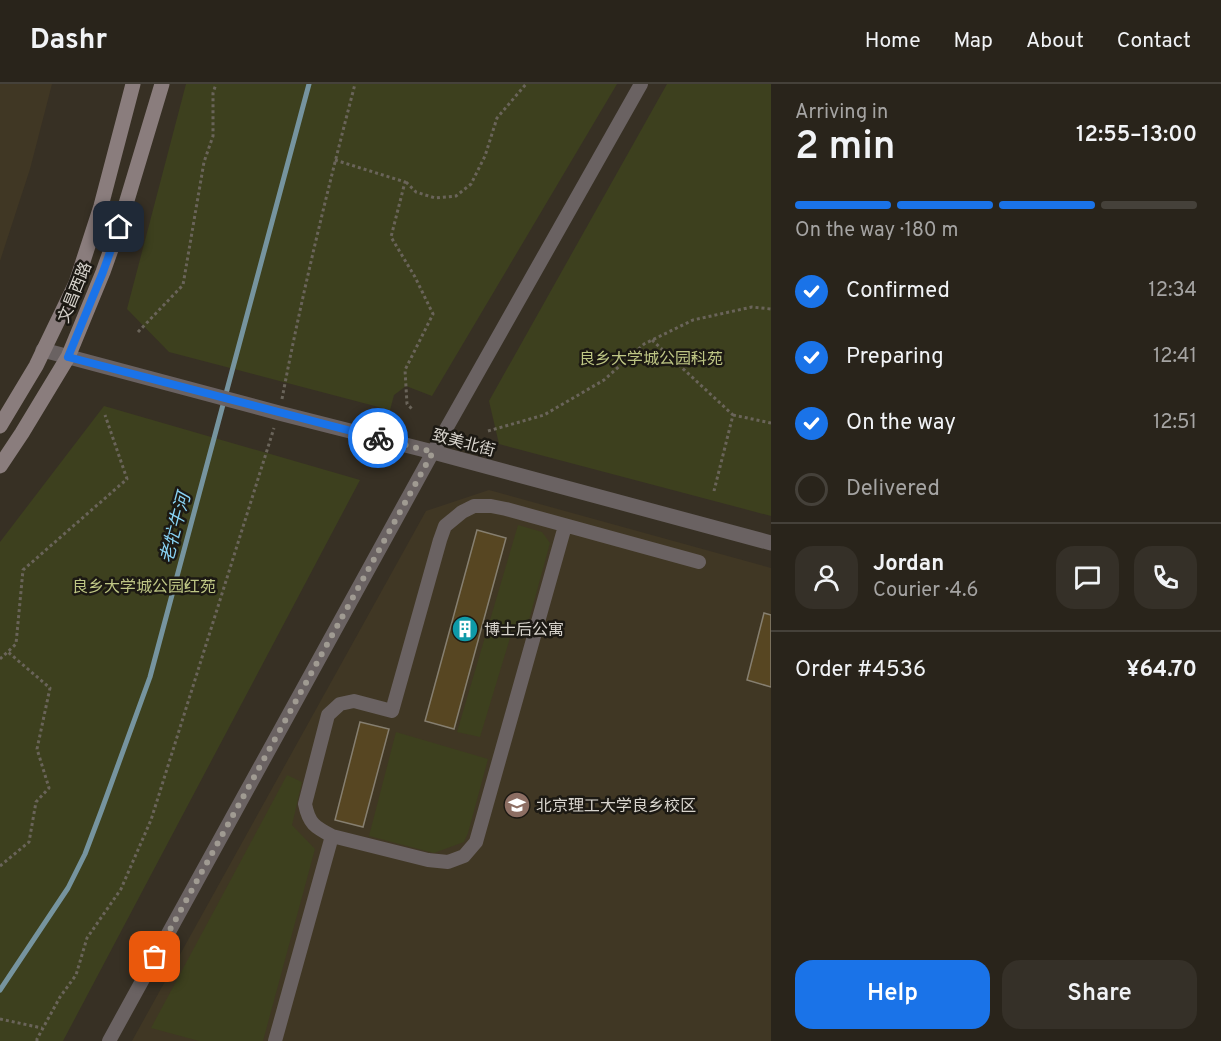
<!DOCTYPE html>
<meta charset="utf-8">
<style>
body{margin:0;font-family:Overpass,"Noto Sans SC",sans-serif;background:#353028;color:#f1f3f6;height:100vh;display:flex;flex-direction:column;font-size:22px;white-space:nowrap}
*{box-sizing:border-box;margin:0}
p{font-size:20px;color:#a5a4a3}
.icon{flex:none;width:33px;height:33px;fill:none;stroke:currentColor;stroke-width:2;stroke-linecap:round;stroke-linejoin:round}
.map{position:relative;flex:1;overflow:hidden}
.side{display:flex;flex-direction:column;background:#29241b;width:450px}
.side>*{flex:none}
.pin{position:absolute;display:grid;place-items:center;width:51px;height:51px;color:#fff;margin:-26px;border-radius:12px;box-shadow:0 3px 9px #0006}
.courier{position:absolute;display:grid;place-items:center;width:60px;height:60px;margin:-30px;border:4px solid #1a73e8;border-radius:50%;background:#fff;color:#222;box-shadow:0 2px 8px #0007}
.overview em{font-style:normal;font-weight:600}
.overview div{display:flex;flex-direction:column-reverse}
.overview{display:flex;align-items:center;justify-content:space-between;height:102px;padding:0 24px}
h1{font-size:39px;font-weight:600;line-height:45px}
.bar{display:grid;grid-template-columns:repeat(4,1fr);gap:9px 6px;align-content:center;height:72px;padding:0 24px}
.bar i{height:8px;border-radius:4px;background:#45413a}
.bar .active{background:#1a73e8}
.bar p{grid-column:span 4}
.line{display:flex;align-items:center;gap:15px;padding:0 24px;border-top:2px solid #45413a}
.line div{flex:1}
.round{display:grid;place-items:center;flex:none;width:63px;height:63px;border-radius:18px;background:#353028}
ol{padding:0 24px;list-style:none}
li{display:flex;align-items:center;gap:18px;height:66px}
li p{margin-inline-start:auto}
li .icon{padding:6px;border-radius:50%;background:#1a73e8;color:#fff;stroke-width:4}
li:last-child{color:#a5a4a3}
li i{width:33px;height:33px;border:3px solid #45413a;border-radius:50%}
.primary-button{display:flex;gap:12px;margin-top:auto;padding:12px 24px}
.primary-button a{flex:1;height:69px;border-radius:18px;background:#1a73e8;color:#fff;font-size:24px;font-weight:600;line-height:69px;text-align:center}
.primary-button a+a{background:#353028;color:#f1f3f6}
header{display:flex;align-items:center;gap:36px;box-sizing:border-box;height:84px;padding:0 30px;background:#29241b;border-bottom:2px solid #45413a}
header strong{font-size:28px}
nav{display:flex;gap:33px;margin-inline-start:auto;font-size:21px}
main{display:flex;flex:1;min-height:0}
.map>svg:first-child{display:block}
.built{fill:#403724}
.green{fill:#3d401e}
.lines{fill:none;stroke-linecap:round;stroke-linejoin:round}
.stream{stroke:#76949f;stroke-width:5}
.building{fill:#574622;stroke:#867f70;stroke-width:1.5}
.path{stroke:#6a645a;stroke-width:3;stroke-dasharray:3 3;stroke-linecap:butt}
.minor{stroke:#6a6262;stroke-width:14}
.tertiary{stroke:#6a6262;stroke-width:15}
.secondary{stroke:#8a7d7d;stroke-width:15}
.done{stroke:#a09b92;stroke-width:6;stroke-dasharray:0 10.8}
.route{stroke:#1a73e8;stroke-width:8}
.labels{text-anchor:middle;stroke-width:5;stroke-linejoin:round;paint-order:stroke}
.street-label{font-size:16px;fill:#d8d4cd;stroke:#1c1913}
.park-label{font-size:16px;fill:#bec684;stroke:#1c1913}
.poi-label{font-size:16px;fill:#d8d4cd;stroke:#1c1913;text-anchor:start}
.water-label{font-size:18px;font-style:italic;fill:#88d2f3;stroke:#1c1913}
</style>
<header>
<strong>Dashr</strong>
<nav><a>Home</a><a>Map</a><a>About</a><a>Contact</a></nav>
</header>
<main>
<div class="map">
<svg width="771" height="957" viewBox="0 0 771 957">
<rect width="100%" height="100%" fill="#373024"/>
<path class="built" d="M0,0H52L30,85L0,177Z
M489,406L771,484V957H132L426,427Z"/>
<path class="green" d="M186,0H617L432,312L406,302L394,311L390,326L169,268L127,225Z
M667,0H771V432L499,360L489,317Z
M104,322L360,396L63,957H0V458Z
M518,441L542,448L550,459L526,547L513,544L480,653L457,648Z
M396,648L488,675L468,749L464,758L434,769L369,752Z
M287,691L302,698L292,741L315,765L263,957H199L151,944Z"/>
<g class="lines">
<path class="stream" d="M0,906L68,804L85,770L102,725L150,593L309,0"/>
</g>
<path class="building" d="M477,446L506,454L454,645L425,637Z
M764,529L771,531V603L747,596Z
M360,638L389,645L363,743L335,736Z"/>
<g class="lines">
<path class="path" d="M335,76L405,98L391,153L415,193L433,230L405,286L407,320L413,326
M406,98L416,108L435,114L456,112L471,100L485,72L497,34L526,0
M138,248L183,201L204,78L213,52V9L216,0
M652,256L733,331L714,407
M282,315C302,209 328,104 355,0
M733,331L771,339
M488,347L544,331L604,296L644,260L693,236L752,223L771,225
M0,575L16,560L23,486L127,395L105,331
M0,782L29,758L36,718L49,704L37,665L50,604L8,568
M0,935L42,944
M37,957V955L60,913L76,891L87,854L121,805L151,736L274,344"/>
<path class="minor" d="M565,442L476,758L464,772L448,778L428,776L332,752C315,743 309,740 305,720L328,631L340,620L354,617L392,627L440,456L445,442L462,428L474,422H491L506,425L699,478
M109,957L433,368L641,0
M275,957L332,752"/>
<path class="tertiary" d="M43,266L279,329L433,368L771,459"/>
<path class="secondary" d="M0,342L36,282L76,199L101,122L133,0
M0,382L22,349L68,273L103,188L119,143L162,0"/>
</g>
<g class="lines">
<path class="done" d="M155,873L433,368L378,354"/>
<path class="route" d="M119,143L103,188L68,273L378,354"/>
</g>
<defs>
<symbol id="building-disc" viewBox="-11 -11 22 22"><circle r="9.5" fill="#0f9aa8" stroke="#1c1913"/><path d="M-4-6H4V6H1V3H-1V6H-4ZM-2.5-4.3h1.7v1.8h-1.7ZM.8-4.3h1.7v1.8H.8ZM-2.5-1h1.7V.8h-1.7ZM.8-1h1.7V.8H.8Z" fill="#fff"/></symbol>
<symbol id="university-disc" viewBox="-11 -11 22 22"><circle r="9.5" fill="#8d6e63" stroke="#1c1913"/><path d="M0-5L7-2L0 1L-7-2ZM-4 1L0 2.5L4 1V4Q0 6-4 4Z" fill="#fff"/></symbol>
</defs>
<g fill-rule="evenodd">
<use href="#building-disc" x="450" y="530" width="30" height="30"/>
<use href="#university-disc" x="502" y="706" width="30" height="30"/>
</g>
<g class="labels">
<g class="street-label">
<text transform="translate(74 208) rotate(-68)" y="6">文昌西路</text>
<text transform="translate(464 358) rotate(15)" y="6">致美北街</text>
</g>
<g class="park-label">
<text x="651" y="280">良乡大学城公园·科苑</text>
<text x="144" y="508">良乡大学城公园·红苑</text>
</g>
<g class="poi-label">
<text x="484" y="551">博士后公寓</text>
<text x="536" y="727">北京理工大学良乡校区</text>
</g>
<g class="water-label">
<text transform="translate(175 444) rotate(-75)" y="6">老牤牛河</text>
</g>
</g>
</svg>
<div class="pin" style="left:155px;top:873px;background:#ea580c"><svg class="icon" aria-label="bag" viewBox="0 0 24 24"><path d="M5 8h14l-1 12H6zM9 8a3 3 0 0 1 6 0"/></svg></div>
<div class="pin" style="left:119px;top:143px;background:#1f2937"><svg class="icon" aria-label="home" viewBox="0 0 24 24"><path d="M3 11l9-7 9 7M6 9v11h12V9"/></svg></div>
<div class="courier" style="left:378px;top:354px"><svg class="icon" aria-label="bike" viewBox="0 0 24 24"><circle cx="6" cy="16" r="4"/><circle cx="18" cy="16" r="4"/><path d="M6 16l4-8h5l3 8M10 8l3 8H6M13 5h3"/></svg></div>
</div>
<section class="side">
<div class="overview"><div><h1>2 min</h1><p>Arriving in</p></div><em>12:55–13:00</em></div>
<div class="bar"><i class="active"></i><i class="active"></i><i class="active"></i><i></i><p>On the way · 180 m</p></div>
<ol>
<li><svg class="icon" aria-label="check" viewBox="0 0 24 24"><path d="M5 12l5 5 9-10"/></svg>Confirmed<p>12:34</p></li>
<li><svg class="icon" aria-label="check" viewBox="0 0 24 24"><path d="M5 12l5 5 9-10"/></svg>Preparing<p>12:41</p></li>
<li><svg class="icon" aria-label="check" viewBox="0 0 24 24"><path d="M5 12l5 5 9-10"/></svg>On the way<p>12:51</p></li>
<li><i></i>Delivered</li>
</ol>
<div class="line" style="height:108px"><a class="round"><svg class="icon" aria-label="person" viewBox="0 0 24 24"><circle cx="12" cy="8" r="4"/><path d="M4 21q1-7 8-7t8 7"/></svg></a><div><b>Jordan</b><p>Courier · 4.6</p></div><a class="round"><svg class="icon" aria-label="chat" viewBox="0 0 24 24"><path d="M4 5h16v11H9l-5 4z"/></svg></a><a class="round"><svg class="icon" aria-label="phone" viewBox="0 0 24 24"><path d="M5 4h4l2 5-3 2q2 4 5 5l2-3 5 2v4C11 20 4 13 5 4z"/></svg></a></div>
<div class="line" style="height:78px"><div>Order #4536</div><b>¥64.70</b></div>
<div class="primary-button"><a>Help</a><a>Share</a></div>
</section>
</main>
